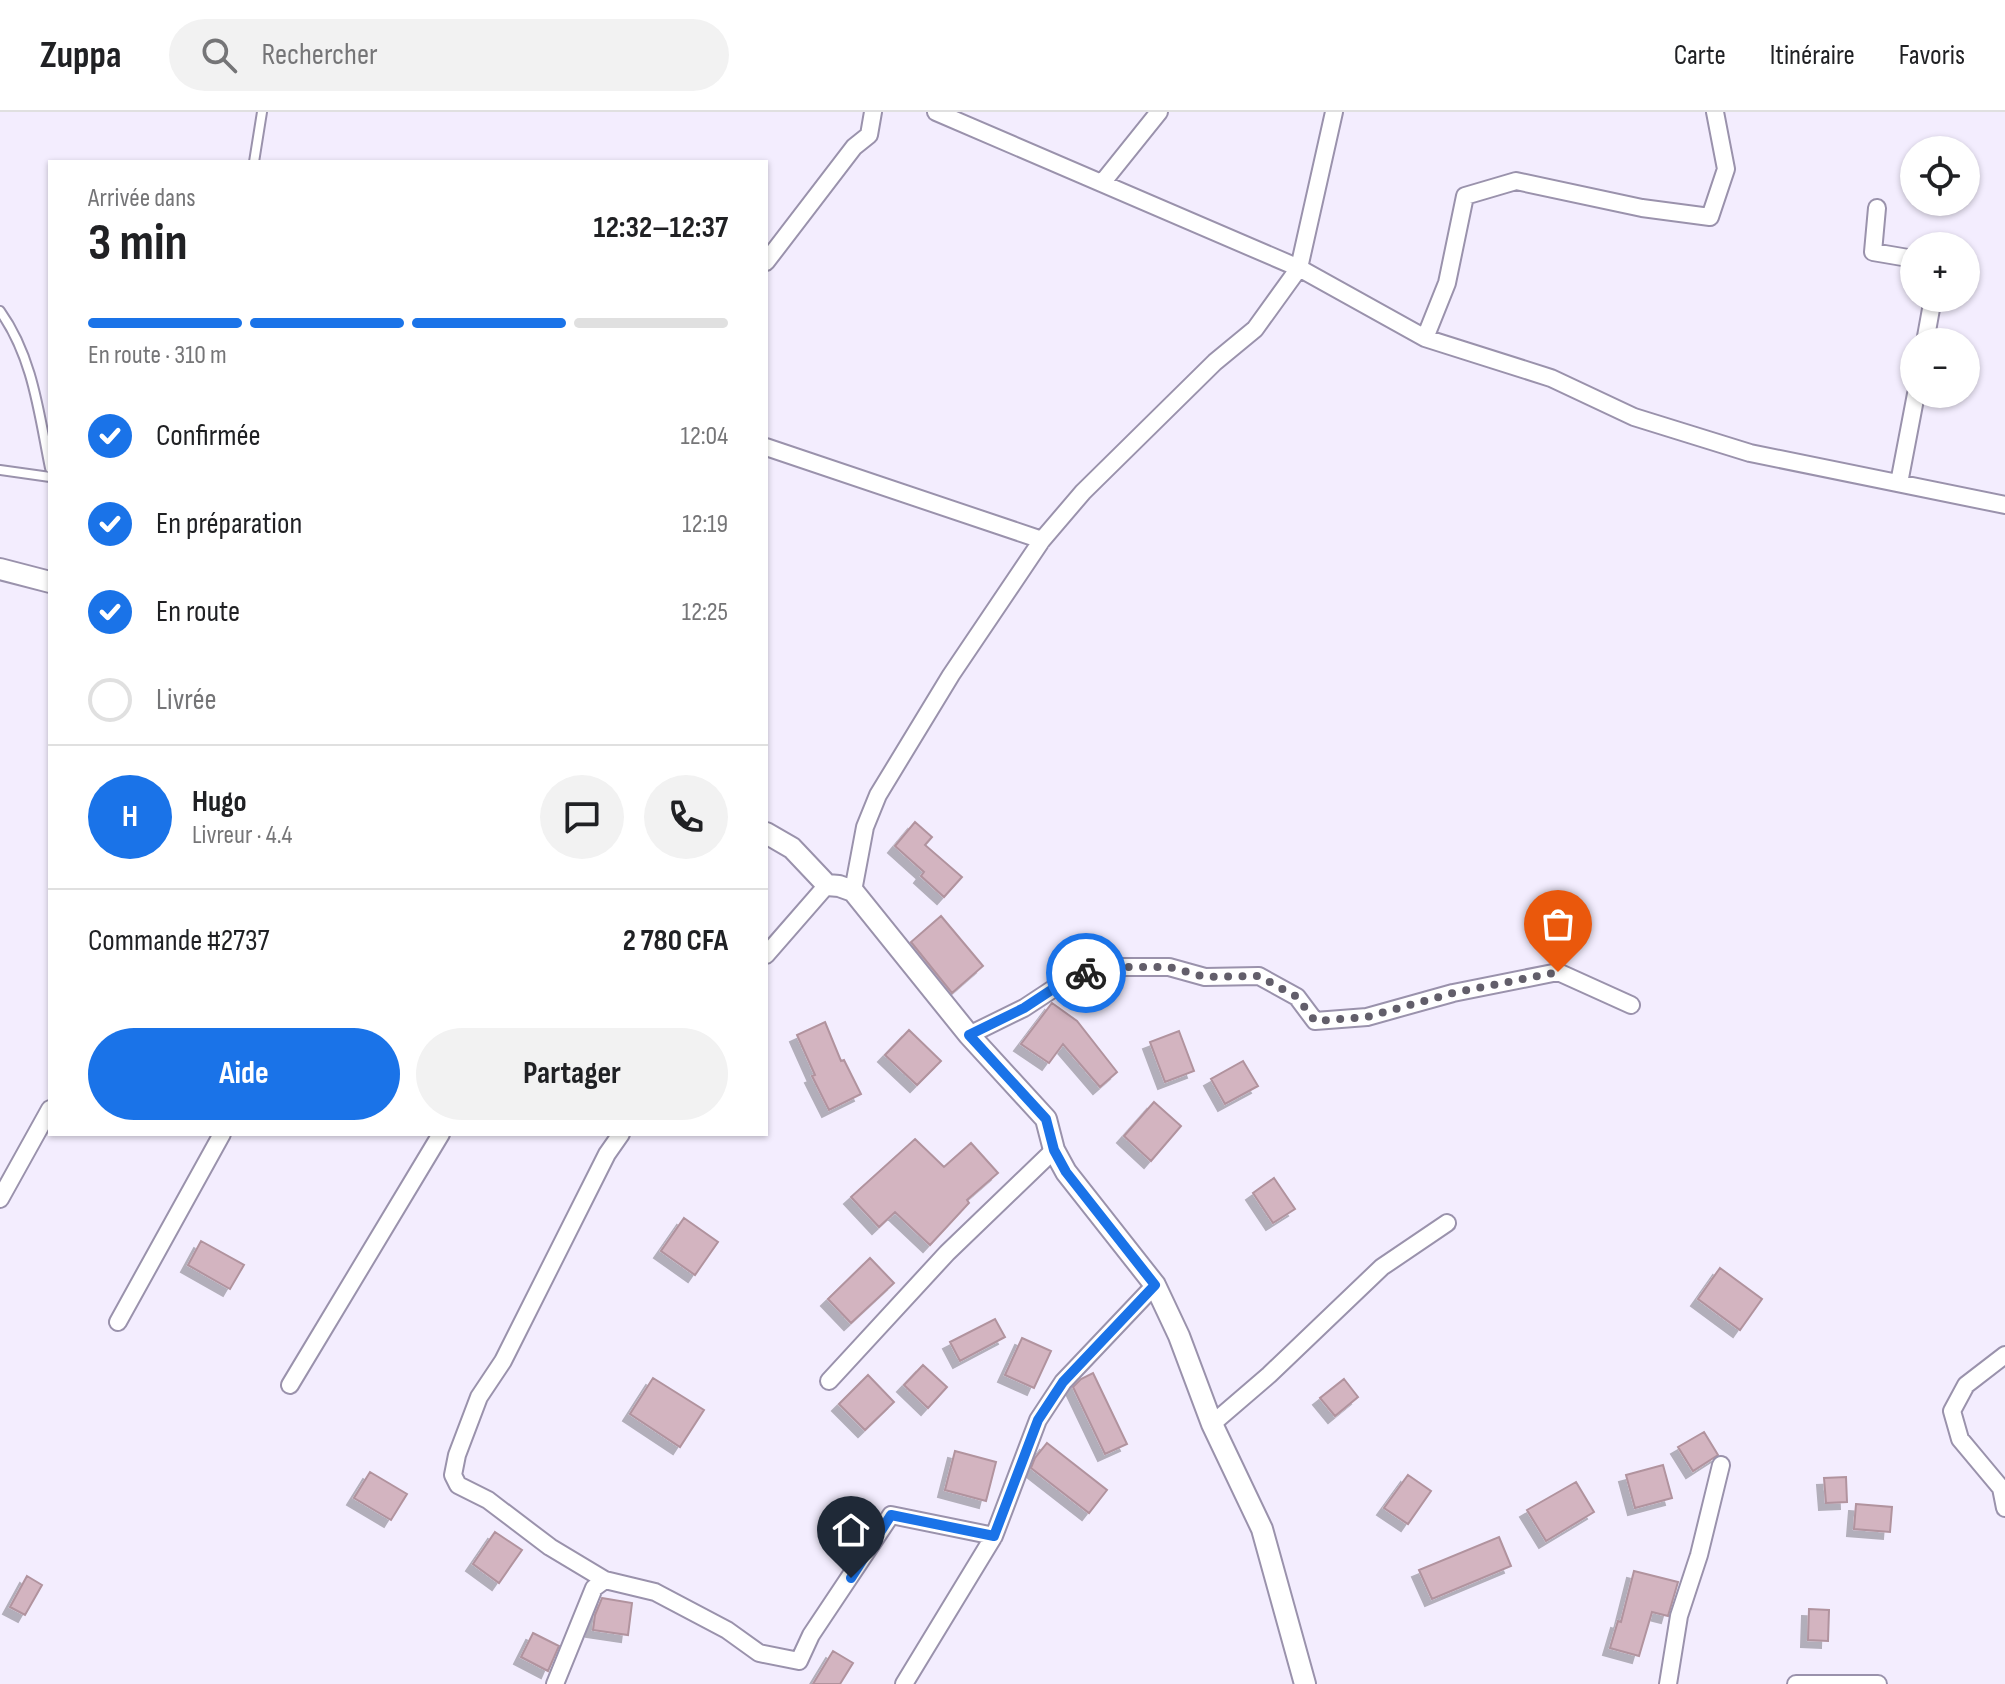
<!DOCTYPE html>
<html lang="fr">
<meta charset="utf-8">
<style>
body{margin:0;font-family:"Sofia Sans Condensed",sans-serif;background:#f2f2f2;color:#202124;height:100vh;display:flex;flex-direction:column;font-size:30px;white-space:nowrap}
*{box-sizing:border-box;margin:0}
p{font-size:26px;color:#757577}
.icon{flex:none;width:44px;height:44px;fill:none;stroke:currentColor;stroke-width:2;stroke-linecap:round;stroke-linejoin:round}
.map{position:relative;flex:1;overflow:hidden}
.details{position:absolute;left:48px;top:48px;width:720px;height:976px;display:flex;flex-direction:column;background:#fff;border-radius:0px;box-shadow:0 2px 6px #0004}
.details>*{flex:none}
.controls{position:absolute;left:1900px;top:24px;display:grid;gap:16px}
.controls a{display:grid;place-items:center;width:80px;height:80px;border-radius:50%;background:#fff;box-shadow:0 2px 6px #0004;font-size:40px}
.pin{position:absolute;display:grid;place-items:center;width:68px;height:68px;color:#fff;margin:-82px -34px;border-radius:50% 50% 50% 0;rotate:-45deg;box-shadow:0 0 8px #0007}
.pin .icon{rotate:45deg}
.courier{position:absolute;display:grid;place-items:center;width:80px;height:80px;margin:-40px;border:6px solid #1a73e8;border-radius:50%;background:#fff;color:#222;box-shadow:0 2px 10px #0007}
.summary em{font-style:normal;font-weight:700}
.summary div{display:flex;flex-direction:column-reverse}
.summary{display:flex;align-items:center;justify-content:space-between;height:136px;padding:0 40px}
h1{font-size:52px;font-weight:700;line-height:60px}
.bar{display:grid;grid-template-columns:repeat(4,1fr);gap:12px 8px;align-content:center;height:96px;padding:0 40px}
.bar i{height:10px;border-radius:6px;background:#e0e0e0}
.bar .on{background:#1a73e8}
.bar p{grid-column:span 4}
.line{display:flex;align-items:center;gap:20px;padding:0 40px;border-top:2px solid #e0e0e0}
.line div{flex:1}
.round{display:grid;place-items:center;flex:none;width:84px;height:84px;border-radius:42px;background:#f2f2f2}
ol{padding:0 40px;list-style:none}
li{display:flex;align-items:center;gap:24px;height:88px}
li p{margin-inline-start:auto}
li .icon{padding:8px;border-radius:50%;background:#1a73e8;color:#fff;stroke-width:4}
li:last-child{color:#757577}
li i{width:44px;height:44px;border:4px solid #e0e0e0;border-radius:50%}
.primary-button{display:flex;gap:16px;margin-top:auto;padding:16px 40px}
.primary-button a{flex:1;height:92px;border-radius:48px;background:#1a73e8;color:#fff;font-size:32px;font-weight:700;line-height:92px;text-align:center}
.primary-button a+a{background:#f2f2f2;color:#202124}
header{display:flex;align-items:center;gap:48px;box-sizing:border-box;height:112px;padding:0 40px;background:#fff;border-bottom:2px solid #e0e0e0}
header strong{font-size:38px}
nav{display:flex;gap:44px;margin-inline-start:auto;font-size:28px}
.search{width:560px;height:72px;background:#f2f2f2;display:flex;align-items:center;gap:20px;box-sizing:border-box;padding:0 28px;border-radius:44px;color:#757577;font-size:30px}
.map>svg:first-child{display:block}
.building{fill:#d3b4c0;stroke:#b1939e;stroke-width:2;filter:url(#shadow)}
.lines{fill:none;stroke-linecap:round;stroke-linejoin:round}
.service-casing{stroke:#9a92ac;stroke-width:12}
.minor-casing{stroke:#9a92ac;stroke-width:20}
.tertiary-casing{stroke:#9a92ac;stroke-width:24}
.service{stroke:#fff;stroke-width:8}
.minor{stroke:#fff;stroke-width:16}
.tertiary{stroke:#fff;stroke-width:20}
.done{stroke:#625e6a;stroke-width:8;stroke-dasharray:0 14.4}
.route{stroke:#1a73e8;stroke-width:10}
</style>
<header>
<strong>Zuppa</strong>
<div class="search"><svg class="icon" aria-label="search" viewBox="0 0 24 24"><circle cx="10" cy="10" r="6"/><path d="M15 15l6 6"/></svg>Rechercher</div>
<nav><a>Carte</a><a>Itinéraire</a><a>Favoris</a></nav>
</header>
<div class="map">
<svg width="2005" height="1572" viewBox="0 0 2005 1572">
<defs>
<filter id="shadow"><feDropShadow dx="-7" dy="7" stdDeviation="0" flood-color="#0004"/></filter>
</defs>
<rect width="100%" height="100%" fill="#f3edfe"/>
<path class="building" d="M915,710L932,725L925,733L962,765L944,785L921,764L924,760L895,734Z
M941,804L983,854L952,881L911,830Z
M1052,891L1077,909L1117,960L1100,975L1063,932L1049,951L1021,932Z
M825,910L841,949L844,948L861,982L829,998L812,964L815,963L797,923Z
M909,918L941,949L917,973L885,943Z
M1179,919L1194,959L1165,970L1150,930Z
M1243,949L1258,974L1225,992L1211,967Z
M1154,990L1181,1014L1151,1049L1124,1024Z
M915,1027L944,1055L971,1031L998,1061L967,1088L969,1091L930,1133L895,1100L879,1115L851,1085Z
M1274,1066L1295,1097L1273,1111L1253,1081Z
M684,1106L718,1130L695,1163L661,1139Z
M201,1129L244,1153L230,1177L188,1153Z
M870,1146L894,1171L851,1211L828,1187Z
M1720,1156L1762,1187L1740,1218L1698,1187Z
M995,1207L1005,1225L960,1249L950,1230Z
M1022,1226L1051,1239L1034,1276L1005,1263Z
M923,1253L947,1275L928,1296L904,1273Z
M1093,1261L1127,1332L1105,1342L1073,1275L1081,1267Z
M868,1263L894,1290L865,1318L839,1292Z
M653,1266L704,1298L680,1335L630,1302Z
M1344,1267L1358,1285L1335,1304L1320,1286Z
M1704,1320L1718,1343L1693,1359L1678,1335Z
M1047,1331L1107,1378L1089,1401L1031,1356L1035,1346Z
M955,1339L996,1350L986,1389L945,1378Z
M1663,1353L1672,1386L1635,1396L1626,1363Z
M370,1360L407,1382L391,1408L354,1386Z
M1408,1363L1431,1379L1408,1412L1384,1396Z
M1846,1365L1847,1390L1826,1391L1824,1366Z
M1576,1370L1594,1400L1546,1429L1527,1398Z
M1856,1392L1892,1395L1890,1420L1854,1417Z
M495,1420L522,1438L499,1471L473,1452Z
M1499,1425L1511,1454L1432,1487L1419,1458Z
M1634,1459L1678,1470L1668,1504L1652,1500L1639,1544L1610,1536L1618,1509L1621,1510Z
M27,1464L42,1473L25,1503L10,1495Z
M602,1486L632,1491L628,1523L593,1518L595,1503Z
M1809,1497L1829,1498L1828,1529L1808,1528Z
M533,1521L559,1534L548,1559L521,1545Z
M833,1539L853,1551L840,1572H813Z"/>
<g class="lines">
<defs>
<path id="service" d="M254,50L262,0
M0,199C33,245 39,302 50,356
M0,358L50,365"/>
<path id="minor" d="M936,0L1299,156L1425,226L1551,266L1634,305L1750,341L2005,393
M1102,71L1159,0
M1877,96L1873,140L1914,147
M766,150L854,35L869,23L873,0
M1425,226L1447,171L1465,84L1516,69L1642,96L1710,105L1726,57L1715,0
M1925,230L1933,186
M766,335L1042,428
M1899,371L1916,282
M853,779L865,715L878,683L951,563L1042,428L1083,380L1215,250L1255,217L1299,156L1334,0
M766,843L827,773
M969,923L1024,896L1062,871L1089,860L1119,855H1169L1205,865L1259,864L1297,885L1315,909L1367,905L1453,881L1558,860L1631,893
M0,1087L50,997
M118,1210L222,1022
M2005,1243L1966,1273L1952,1299L1960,1327L2001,1376L2005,1396
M829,1269L947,1141L1054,1038
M290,1273L441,1022
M1212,1312L1269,1263L1382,1155L1447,1111
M605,1468L655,1480L727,1518L759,1541L799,1549L811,1523L891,1403L994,1424
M555,1572L594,1476L605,1468L550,1435L488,1388L458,1373L453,1363L457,1343L479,1285L503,1249L607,1042L621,1022
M904,1572L994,1424L1038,1308L1063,1270L1155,1173
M1668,1572L1679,1504L1699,1443L1721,1353
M1796,1572H1878"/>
<path id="tertiary" d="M0,457L50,470
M766,721L792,736L827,773L839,774L853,779L969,923L1046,1007L1054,1038L1066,1060L1155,1173L1179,1224L1212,1312L1262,1417L1305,1572"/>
</defs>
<use href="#service" class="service-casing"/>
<use href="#minor" class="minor-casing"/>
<use href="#tertiary" class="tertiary-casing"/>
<use href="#service" class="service"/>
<use href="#minor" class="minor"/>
<use href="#tertiary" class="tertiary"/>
</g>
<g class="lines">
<path class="done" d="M1086,861L1119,855H1169L1205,865L1259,864L1297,885L1315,909L1367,905L1453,881L1558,860"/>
<path class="route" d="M851,1466L891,1403L994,1424L1038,1308L1063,1270L1155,1173L1066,1060L1054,1038L1046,1007L969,923L1024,896L1062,871L1086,861"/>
</g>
</svg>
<div class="controls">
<a><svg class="icon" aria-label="locate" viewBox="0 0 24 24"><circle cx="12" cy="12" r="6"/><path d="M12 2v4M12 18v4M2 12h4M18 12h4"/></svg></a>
<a>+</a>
<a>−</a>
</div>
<div class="pin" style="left:1558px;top:860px;background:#ea580c"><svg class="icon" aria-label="bag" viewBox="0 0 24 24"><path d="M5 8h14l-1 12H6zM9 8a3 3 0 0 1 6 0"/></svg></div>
<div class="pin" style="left:851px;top:1466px;background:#1f2937"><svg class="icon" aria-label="home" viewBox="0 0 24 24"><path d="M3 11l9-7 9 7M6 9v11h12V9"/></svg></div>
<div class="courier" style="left:1086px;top:861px"><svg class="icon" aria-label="bike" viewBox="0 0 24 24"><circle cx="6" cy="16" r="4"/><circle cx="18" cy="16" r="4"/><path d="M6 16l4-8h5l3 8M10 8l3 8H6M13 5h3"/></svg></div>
<section class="details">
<div class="summary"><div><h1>3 min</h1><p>Arrivée dans</p></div><em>12:32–12:37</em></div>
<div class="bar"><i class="on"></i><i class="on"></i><i class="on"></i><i></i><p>En route · 310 m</p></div>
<ol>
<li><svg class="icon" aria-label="check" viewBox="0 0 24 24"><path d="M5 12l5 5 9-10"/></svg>Confirmée<p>12:04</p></li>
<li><svg class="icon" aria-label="check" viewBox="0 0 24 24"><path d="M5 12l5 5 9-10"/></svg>En préparation<p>12:19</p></li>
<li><svg class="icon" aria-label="check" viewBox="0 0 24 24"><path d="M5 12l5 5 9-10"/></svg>En route<p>12:25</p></li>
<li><i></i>Livrée</li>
</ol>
<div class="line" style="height:144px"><b class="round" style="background:#1a73e8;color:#fff">H</b><div><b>Hugo</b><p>Livreur · 4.4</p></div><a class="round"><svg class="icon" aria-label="chat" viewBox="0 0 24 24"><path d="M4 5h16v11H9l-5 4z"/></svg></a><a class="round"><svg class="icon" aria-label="phone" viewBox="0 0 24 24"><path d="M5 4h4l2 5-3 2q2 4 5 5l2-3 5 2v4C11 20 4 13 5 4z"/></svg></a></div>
<div class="line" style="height:104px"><div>Commande #2737</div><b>2 780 CFA</b></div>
<div class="primary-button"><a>Aide</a><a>Partager</a></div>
</section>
</div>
